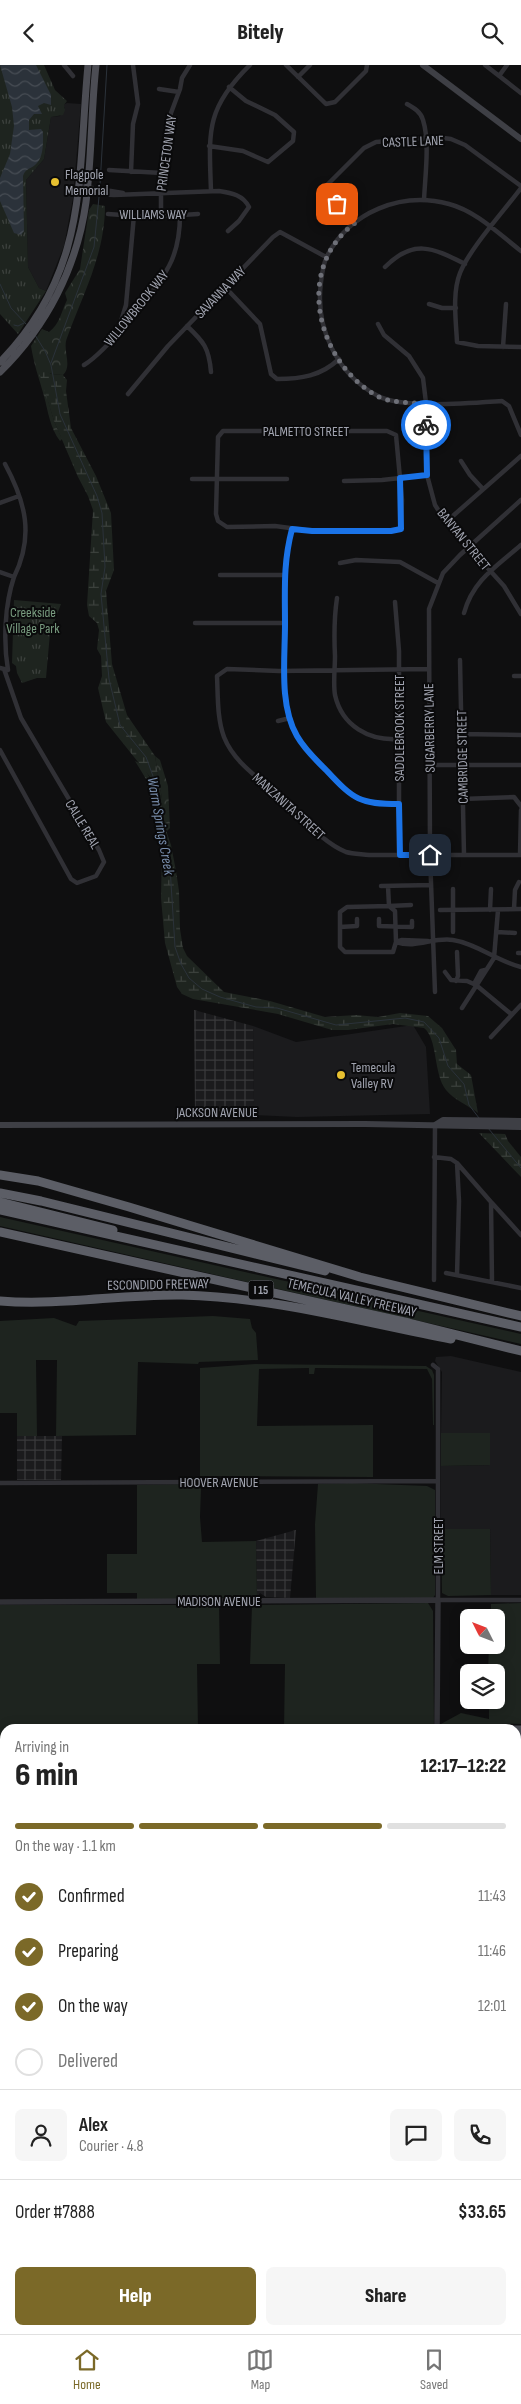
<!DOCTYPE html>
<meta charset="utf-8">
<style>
body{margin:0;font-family:"Sofia Sans Condensed",sans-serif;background:#f6f6f6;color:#222;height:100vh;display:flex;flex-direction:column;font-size:19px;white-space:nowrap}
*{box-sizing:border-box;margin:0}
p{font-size:16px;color:#767676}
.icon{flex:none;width:28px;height:28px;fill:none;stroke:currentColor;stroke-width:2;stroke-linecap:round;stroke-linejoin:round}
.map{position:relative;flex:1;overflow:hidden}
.sheet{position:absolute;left:0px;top:1659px;width:521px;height:611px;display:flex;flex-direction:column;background:#fff;border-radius:15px 15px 0 0;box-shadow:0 2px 12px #0003}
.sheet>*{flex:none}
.needle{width:32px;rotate:312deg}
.buttons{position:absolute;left:460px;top:1544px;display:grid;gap:10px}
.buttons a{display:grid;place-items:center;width:45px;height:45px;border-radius:8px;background:#fff;box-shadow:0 2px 12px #0003;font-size:25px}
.pin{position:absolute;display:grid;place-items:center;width:42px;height:42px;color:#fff;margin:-21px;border-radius:10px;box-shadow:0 2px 8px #0006}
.courier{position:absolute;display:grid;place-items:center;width:50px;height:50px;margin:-25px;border:4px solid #1a73e8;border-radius:50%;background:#fff;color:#222;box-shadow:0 1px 6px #0007}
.head em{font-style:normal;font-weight:800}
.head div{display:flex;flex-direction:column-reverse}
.head{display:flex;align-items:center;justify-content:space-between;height:85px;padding:0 15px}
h1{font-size:32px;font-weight:800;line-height:38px}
.bar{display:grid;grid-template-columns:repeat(4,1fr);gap:8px 5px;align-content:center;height:60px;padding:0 15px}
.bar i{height:6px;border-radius:4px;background:#e0e0e0}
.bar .selected{background:#7b6928}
.bar p{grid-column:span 4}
.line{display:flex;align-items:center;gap:12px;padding:0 15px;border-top:1px solid #e0e0e0}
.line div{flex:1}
.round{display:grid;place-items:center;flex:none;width:52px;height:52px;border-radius:8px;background:#f6f6f6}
ol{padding:0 15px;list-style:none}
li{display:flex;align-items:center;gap:15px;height:55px}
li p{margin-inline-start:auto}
li .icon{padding:5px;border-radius:50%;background:#7b6928;color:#fff;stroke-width:4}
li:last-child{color:#767676}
li i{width:28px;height:28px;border:2px solid #e0e0e0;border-radius:50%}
.button{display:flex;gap:10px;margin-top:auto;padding:10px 15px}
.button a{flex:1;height:58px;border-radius:8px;background:#7b6928;color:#fff;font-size:20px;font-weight:800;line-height:58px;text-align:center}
.button a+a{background:#f6f6f6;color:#222}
header{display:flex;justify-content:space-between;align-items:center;height:65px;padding:0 15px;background:#fff;font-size:22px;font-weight:800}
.tabs{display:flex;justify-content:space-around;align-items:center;height:70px;border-top:1px solid #e0e0e0;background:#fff;font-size:14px;color:#767676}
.tabs a{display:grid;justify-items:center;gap:2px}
.tabs .selected{color:#7b6928}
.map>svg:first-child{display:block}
.built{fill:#1b1b1d}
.industrial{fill:url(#industrial-grid)}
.grass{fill:#1e241f}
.forest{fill:url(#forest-crowns)}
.wetland{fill:url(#wetland-marsh)}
.park{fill:url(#park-tufts)}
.water{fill:url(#water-waves)}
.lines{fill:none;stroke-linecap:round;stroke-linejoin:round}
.stream{stroke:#2b323a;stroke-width:1}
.minor{stroke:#303035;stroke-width:4.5}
.tertiary{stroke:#303035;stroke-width:5.5}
.secondary{stroke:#3e3f45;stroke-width:6}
.primary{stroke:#4c4d54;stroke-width:7}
.motorway{stroke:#5c5e66;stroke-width:9}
.done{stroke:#6e7078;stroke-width:5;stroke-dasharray:0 9}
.route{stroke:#1a73e8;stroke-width:6}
.poi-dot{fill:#e7c030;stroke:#0a0a0b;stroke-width:2}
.labels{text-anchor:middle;stroke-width:4;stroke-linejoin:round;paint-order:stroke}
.shield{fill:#0a0a0b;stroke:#74767e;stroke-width:1}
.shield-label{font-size:12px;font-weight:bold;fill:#a1a4b0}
.street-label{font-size:14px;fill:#a1a4b0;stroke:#0a0a0b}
.poi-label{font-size:14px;fill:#a1a4b0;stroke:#0a0a0b;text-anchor:start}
.park-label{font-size:14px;fill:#789b7f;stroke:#0a0a0b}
.water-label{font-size:15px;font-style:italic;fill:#788dab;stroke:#0a0a0b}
</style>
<header><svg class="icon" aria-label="back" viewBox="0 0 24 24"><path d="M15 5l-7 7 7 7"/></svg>Bitely<svg class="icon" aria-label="search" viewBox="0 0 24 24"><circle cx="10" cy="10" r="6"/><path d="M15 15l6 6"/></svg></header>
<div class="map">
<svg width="521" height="2269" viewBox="0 0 521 2269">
<defs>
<pattern id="industrial-grid" width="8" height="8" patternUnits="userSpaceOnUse" patternTransform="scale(1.25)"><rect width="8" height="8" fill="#1b1b1d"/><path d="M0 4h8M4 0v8" fill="none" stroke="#39393b"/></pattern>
<pattern id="forest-crowns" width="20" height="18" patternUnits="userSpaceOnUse" patternTransform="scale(1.25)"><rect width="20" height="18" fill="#1e241f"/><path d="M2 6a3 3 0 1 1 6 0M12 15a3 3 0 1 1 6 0" fill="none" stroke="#3c413d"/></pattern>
<pattern id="wetland-marsh" width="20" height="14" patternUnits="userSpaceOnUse" patternTransform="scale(1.25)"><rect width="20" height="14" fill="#1e241f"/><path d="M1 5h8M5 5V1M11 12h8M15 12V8" fill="none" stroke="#3c413d"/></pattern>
<pattern id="park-tufts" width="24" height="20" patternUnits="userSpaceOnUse" patternTransform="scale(1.25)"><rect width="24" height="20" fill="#1e241f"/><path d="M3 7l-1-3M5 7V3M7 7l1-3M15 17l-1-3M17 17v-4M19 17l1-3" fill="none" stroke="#3c413d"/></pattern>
<pattern id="water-waves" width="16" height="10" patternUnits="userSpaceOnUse" patternTransform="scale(1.25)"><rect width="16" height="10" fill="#2b323a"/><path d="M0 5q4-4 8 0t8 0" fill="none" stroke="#474d54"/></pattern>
</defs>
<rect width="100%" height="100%" fill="#0f0f10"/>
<path class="built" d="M67,38L81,39L73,133L64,181L46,226L39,223L28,202L26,115L44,94L51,52L60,51L65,43L63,40Z
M413,960L426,982L430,1049L297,1052L254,1050L253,961L296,977Z
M451,1291L521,1307V1530H491L490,1464H441V1401L489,1400V1368H441L442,1307L435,1296L436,1292Z
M516,1676H521V2008H516Z
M5,1726V1812H0V1727Z
M516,2020H521V2190L516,2187Z"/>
<path class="industrial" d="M194,945L253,961L254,1050H195Z
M17,1371H62L61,1415H17Z
M296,1465L290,1533L266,1532L260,1528L257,1532L256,1476Z"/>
<path class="grass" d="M0,1152L521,1269V1279L0,1161Z
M213,1251L250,1254L252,1263L256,1268L258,1295L199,1297L198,1299L138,1297L136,1370L56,1371L57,1295H36L37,1371H17V1348H0V1256L54,1253L76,1261L79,1256Z
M255,1299L426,1301L432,1305L434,1310V1360H433L432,1314L427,1304L315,1303L314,1309H309V1303L259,1304L257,1361L373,1360V1412L200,1411V1303Z
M441,1368H490V1400L441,1401Z
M352,1418L427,1421L435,1425V1530L433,1533H316L315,1459L318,1419Z
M196,1419L201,1424L200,1452L202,1477L256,1476L257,1532L137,1535V1528H107V1489H137V1420Z
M441,1464H490L491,1530L448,1531L442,1528Z
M428,1538L433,1546L434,1664H284L285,1599H250L252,1540Z
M521,1538V1659C493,1657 467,1664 440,1664L439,1660L461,1648L489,1654V1635H496V1608L488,1607L489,1580H496V1552H491V1539Z
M0,1540H219L220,1599H197L198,1664H5V1708L0,1709Z"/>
<path class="forest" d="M93,139L105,141C105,189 83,229 67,273C62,285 73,301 63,310L52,309L39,304L54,356L62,374L60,376C50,363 48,346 44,331C39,313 34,300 31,281L42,264L49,267C60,259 61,247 67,235L65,228L80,204L89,145Z
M155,691L160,695L168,721L170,763L167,766L163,759L162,734Z
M135,696C150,701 159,736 156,750L151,740L146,714Z"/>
<path class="wetland" d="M40,301L51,309L63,310L67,315L66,326L71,363L96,411L111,448L114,505L106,526L112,599L127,650L155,691L162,734L164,759L171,780L176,806L179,826L180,864L183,883L187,891L224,927L270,936L325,952L356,950L378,952L400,948L428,951L442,963L456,985L457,999L471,1010L478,1048C469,1041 453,1034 446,1025C433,1008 438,974 424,963L393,959L348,965H332L278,949L193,934L182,929L177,922L165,878L161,833L162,777L150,712L106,657L98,623L102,611L101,591L97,584L99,565L97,558L89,551L87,540L93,445L88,431L78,412L54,356L38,304Z
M479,1068L505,1069L508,1076L521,1092V1112Z"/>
<path class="park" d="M0,0H44L55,25L67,36L64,40L65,45L63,50L51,52L44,94L26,115L28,202L39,223L46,226L18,269L0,249Z
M14,535L61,539L50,568L46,613H37L22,618L17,608L16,601L12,598Z
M0,1812H5V1962L0,1960Z"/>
<path class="water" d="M0,0H36L51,30V40L44,38L38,41L42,49H34L29,55V65L41,64L43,67C43,75 44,91 37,98C32,104 25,103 23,111L24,166L21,170L14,168L0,136V113L10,89L14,61L12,42Z"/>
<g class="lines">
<path class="stream" d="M100,120L107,0
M0,219L11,243L26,259
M14,260L18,261L24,258
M35,270L45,286L51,300L60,349L97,431L102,448L105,502L101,529L109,614L120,660L146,692L157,722L161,757L169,786L175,882L181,899L189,913L202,924L220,932L256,942L277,943L336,960L405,953L424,957L439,973L448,1001L464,1019L469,1040L479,1053
M51,298L94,182L99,132
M488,1063L521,1103
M0,1999L5,2000
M516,2237L521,2239"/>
<path class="minor" d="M64,0L73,11
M286,0L326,39L335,37L366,6L367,0
M485,0L521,28
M499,11L507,0
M298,12L310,0
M159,24L179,27
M407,39C414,43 421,47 423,55C430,77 425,112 424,135
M209,81L243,86L268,97L293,76L294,67L275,50L246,36L229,22
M109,105L162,108
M131,107L133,59L138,39L133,0
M80,121L123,128
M521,123C504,146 470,183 460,208C452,228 456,256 457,277L478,281L521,282
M211,126C209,67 205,44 250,0
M79,128L114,130L219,126C232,128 243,130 249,142L239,156L228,166
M108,149L151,152L198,149
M161,151V111L171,48L180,24L182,13L190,0
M355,158L327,129V120L364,83L376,77L436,72L451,74L465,80L521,121
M521,186C499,169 476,146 449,139C401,126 350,147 327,191C323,199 322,209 321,217C315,262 336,309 378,331C403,344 472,338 502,336L509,341L521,370
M385,202C413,174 432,182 465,199
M225,222L260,259L271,309L277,314C301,314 321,311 339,294
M429,239L442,243H456
M378,259L384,270L409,291L423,313L426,338L427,410L435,440L446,457L504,521L521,549
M187,261C204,277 209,283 211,307
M118,266L126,240L134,150
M503,282L506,239
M84,300C106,287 156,225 169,201C177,186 180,167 180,149
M128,329L168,281L273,172L280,167L326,192
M223,366H387L396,370L402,435L401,464L391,466H312L275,461L227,462L218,456L216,449L218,372Z
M461,396L470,410L483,424
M5,399C26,438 34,471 14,512
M192,414H287
M344,416L382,415L427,410
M0,438L19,431
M446,457L521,391
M292,464C283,498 285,521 285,555C285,589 279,641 297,671C305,685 316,695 327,706C353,735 360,739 399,739
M340,498L356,495L400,497L438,518
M0,507L14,512C5,539 3,576 8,605L0,603
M220,510H284
M337,533C334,553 334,571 335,591C335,603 333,618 335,630C342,661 369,676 399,674
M395,537L399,586V790
M464,548C473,515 497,501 521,480
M195,558H285
M460,595L464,790
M428,604L279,606L227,604L217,611C218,631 217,653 224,672C235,700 264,716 284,736C303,753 322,777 346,787C353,789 362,789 369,790H521
M514,611H521
M278,656L290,653
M460,669L521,670
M0,685L71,814L77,818L96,811L104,797L99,785L21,653L4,604
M430,700H521
M462,734L514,732L521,741
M520,790L521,745
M381,821L431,820
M388,821L389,841L411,840
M389,841L395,846L396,877L393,887H345L340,882V847L347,842Z
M514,844L515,825L519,817
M440,845L521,844
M490,845L491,824
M379,854V861L412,862V856
M340,862L357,861V854
M453,867V824
M497,867L515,868
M428,876L402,875L396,877C417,884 432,872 453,875C478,879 496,896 521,902
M518,888H521
M445,907L451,915L467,916L476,920L511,949
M456,916L458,911L457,887
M475,917L481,906L485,905
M435,927L430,790L429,544L443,508L460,490L521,435
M462,943L494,893L498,845
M491,972L521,940
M434,1092L451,1094L457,1098L491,1137L492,1216
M492,1138L521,1170
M446,1208L521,1223
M457,1210L459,1136L457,1098
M434,1215L435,1060
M433,1300L438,1304V1535H521
M0,1418L438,1416
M516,1830H521
M516,1919H521
M0,2260H5
M440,2265L441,2269"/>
<path class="tertiary" d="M0,1537L438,1535L437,1664
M0,1967L5,1969
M516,2014H521"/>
<path class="secondary" d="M423,0L521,74
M0,1060L365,1059L521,1062
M435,1060L443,1055L521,1056"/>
<path class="primary" d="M0,297C89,206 77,116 88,0
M0,307C47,261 77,202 86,137C92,91 91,45 96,0
M486,1664H521
M516,1670H521
M0,1715L5,1714
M0,1721L5,1720"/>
<path class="motorway" d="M0,1110L38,1116L129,1142L360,1212L521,1251
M0,1128L41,1136L325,1206
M0,1137L113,1165
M0,1145L521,1262
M0,1167L409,1258L521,1286
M0,1236C60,1241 121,1229 182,1230C272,1232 362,1257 451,1274"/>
</g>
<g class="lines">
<path class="done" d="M337,139L355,158C294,203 316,296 377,331C391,338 410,338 426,338V360"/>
<path class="route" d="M426,360L427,410L400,413L401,464L391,466H312L292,464C283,499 285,524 285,559C285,594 279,640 297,671C305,685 316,695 327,706C354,735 360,739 399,739L400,790H430"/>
</g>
<g class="poi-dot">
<circle cx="55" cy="117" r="5"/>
<circle cx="341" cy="1010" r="5"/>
</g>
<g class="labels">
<rect class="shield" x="248.5" y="1215.5" width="25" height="19" rx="4"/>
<g class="shield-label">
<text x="261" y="1229">I 15</text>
</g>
<g class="street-label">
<text transform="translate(413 76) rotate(-2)" y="5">CASTLE LANE</text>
<text transform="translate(166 88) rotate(-82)" y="5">PRINCETON WAY</text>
<text x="153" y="154">WILLIAMS WAY</text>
<text transform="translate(220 227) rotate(-46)" y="5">SAVANNA WAY</text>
<text transform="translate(136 243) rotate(-51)" y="5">WILLOWBROOK WAY</text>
<text x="306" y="371">PALMETTO STREET</text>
<text transform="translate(464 474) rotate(51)" y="5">BANYAN STREET</text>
<text transform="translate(399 663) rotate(-90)" y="5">SADDLEBROOK STREET</text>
<text transform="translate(429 663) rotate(-91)" y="5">SUGARBERRY LANE</text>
<text transform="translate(462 692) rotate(-91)" y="5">CAMBRIDGE STREET</text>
<text transform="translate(289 741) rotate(42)" y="5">MANZANITA STREET</text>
<text transform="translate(83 759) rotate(59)" y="5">CALLE REAL</text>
<text x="217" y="1052">JACKSON AVENUE</text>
<text transform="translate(158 1219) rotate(-1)" y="5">ESCONDIDO FREEWAY</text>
<text transform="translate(352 1232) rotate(13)" y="5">TEMECULA VALLEY FREEWAY</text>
<text x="219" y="1422">HOOVER AVENUE</text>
<text transform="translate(438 1481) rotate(-90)" y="5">ELM STREET</text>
<text x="219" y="1541">MADISON AVENUE</text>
</g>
<g class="poi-label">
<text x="65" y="114">Flagpole<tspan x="65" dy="16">Memorial</tspan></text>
<text x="351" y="1007">Temecula<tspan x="351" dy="16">Valley RV</tspan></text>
</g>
<g class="park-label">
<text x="33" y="552">Creekside<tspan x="33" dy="16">Village Park</tspan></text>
</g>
<g class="water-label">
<text transform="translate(161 761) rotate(80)" y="5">Warm Springs Creek</text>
</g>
</g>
</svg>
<div class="buttons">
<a><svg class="needle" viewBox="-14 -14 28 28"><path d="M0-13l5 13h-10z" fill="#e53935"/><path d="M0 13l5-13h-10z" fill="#767676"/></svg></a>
<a><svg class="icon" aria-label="layers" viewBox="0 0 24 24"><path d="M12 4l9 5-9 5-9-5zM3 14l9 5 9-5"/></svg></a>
</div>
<div class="pin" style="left:337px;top:139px;background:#ea580c"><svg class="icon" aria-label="bag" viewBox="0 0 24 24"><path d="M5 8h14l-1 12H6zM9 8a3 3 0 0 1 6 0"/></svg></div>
<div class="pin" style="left:430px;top:790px;background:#1f2937"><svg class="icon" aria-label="home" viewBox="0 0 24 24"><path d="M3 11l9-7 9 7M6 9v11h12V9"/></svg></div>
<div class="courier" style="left:426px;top:360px"><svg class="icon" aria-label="bike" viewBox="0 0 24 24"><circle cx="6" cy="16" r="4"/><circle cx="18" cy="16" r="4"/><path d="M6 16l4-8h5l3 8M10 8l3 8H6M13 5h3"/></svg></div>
<section class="sheet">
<div class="head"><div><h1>6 min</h1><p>Arriving in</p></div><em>12:17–12:22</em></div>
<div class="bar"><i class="selected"></i><i class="selected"></i><i class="selected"></i><i></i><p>On the way · 1.1 km</p></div>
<ol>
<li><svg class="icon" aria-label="check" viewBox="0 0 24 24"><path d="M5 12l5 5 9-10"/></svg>Confirmed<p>11:43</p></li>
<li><svg class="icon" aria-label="check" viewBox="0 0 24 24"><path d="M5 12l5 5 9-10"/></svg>Preparing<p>11:46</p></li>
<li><svg class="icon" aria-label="check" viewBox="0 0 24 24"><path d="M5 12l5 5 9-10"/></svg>On the way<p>12:01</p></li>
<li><i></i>Delivered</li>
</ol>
<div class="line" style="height:90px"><a class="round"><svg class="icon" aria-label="person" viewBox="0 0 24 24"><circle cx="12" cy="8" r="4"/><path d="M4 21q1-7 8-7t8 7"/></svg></a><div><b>Alex</b><p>Courier · 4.8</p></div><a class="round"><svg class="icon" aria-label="chat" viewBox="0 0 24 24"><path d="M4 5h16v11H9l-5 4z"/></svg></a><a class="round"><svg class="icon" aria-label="phone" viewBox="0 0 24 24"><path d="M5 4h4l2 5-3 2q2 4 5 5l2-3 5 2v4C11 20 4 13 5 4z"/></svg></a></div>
<div class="line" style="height:65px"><div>Order #7888</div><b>$33.65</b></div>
<div class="button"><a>Help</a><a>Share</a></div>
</section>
</div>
<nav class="tabs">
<a class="selected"><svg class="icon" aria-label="home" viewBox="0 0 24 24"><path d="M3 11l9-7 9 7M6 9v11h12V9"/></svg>Home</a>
<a><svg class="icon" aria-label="map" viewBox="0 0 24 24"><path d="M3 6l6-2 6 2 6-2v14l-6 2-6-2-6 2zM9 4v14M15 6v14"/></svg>Map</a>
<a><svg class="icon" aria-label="saved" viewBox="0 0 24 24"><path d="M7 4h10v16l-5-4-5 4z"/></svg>Saved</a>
</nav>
